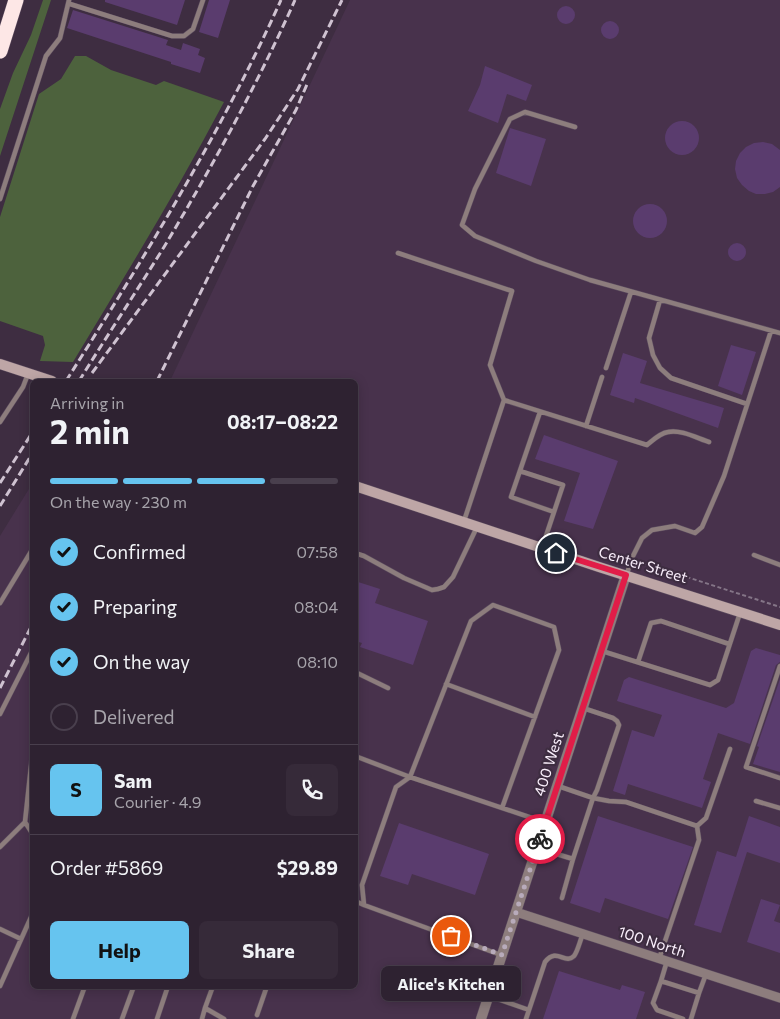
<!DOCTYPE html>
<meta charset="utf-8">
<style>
body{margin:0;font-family:Commissioner,sans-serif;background:#362a39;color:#f1f3f6;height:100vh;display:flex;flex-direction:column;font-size:19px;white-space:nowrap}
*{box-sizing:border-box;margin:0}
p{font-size:16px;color:#a7a4ab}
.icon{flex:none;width:28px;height:28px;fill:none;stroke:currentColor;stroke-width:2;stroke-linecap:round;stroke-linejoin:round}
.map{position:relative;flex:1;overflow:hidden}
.details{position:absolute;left:30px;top:379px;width:328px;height:610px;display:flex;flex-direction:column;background:#2e2231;border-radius:8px;box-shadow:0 2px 12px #0003,0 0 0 1px #493f4d}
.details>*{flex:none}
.pin{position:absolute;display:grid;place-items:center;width:42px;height:42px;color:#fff;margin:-21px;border:2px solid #fff;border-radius:50%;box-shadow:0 1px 5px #0007}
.courier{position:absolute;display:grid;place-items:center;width:50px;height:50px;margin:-25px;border:4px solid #e11d48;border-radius:50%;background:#fff;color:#222;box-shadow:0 1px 6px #0007}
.bubble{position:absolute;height:35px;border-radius:8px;background:#2e2231;box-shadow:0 2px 12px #0003,0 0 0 1px #493f4d;font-size:16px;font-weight:700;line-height:35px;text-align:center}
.overview em{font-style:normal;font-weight:700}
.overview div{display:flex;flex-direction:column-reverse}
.overview{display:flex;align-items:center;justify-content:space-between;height:85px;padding:0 20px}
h1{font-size:32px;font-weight:700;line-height:38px}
.bar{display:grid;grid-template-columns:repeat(4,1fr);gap:8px 5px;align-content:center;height:60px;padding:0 20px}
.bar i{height:6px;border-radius:4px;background:#493f4d}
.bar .selected{background:#66c4ef}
.bar p{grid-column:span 4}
.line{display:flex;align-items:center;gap:12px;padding:0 20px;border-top:1px solid #493f4d}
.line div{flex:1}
.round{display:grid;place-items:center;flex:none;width:52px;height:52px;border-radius:8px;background:#362a39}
ol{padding:0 20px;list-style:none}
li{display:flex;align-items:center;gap:15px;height:55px}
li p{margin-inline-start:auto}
li .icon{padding:5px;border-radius:50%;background:#66c4ef;color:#111;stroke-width:4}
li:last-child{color:#a7a4ab}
li i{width:28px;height:28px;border:2px solid #493f4d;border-radius:50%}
.action{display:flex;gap:10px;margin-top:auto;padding:10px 20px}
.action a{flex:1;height:58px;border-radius:8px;background:#66c4ef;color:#111;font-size:20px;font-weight:700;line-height:58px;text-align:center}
.action a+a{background:#362a39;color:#f1f3f6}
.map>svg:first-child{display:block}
.built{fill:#48324c}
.green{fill:#4d623d}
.building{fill:#5a3c6e}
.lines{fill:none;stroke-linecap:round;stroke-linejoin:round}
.service-casing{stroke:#5c4c5f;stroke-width:5.5}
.minor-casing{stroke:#5c4c5f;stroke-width:10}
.tertiary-casing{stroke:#5c4c5f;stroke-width:11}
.secondary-casing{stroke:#5c4c5f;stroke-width:11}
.motorway-casing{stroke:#5c4c5f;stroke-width:16}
.path{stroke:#847587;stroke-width:2;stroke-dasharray:4 2.5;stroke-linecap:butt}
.service{stroke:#8d7d7d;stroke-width:4.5}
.minor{stroke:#8d7d7d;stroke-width:9}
.tertiary{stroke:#8d7d7d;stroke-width:10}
.secondary{stroke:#bea6a6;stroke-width:10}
.motorway{stroke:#fde7e6;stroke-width:15}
.rail{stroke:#cfc2d1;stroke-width:3;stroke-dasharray:8 4;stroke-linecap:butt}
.done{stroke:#b8abbb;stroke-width:5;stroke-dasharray:0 9}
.route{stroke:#e11d48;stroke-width:6}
.labels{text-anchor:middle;stroke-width:4.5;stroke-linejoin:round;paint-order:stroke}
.street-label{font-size:15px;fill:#faeffc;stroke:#3e2d41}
</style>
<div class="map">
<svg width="780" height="1019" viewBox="0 0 780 1019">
<rect width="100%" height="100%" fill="#3e2d41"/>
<path class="built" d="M350,0H780V1019H0V536L32,484V986H355V381H170Z"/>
<path class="green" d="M43,0H51L0,156V109L13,73L31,35Z
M75,56H86L111,70L156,85L164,81L224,102C177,191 125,276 73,362L40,361L45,345L43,336L0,321V217L39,94L61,79Z"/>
<path class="building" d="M105,0H185L177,25L105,2Z
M209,0H230L218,38L199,32Z
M557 15a9 9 0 1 1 18 0a9 9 0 1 1-18 0Z
M73,10L168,40L166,45L181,50L183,43L200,49L198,55L205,58L200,73L171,64V62L67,28Z
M601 30a9 9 0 1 1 18 0a9 9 0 1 1-18 0Z
M485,66L532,85L526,101L507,94L498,123L468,111L480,85Z
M665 138a17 17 0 1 1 34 0a17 17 0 1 1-34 0Z
M510,128L546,139L531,186L496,173Z
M763,142L772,144L780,150V187L773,192L765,194H756L749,191L742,185L737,178L735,169L736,161L740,153L746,147L754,143Z
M633 221a17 17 0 1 1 34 0a17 17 0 1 1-34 0Z
M728 252a9 9 0 1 1 18 0a9 9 0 1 1-18 0Z
M731,345L756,352L742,395L718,386Z
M623,353L647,361L640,383L724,408L718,428L635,398L634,403L610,395Z
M544,435L618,461L593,529L564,521L580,473L535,459Z
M355,581L380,589L375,603L428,621L413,665L360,647L362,643L355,641Z
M756,648L780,655V662L776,665L750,744L718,733L703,779L711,782L702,808L628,784L625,795L613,791L632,730L654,737L662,715L617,701L624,680L629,677L726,708L734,703L751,651Z
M780,679V772L753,764L759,747L757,746Z
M598,816L693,847L668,919L605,898L600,913L570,903Z
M749,816L780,827V863L747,852L721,933L694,925L717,851L736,857Z
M399,823L489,854L475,895L412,874L408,885L380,876Z
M761,899L780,905L774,921L780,923V953L747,942Z
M559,971L620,990L622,985L645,992L636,1019H543Z"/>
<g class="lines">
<defs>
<path id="service" d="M70,4L172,36H184L193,29L203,0
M575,127L525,112L510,119L475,189L462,225L475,236L536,261L590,280L780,333
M0,199L46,56L60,38L69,0
M398,253L512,291L490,365L504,400
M660,300L649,338L653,355L660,368L671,378L747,404
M606,368L631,292
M540,412L511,497L554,512L542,548
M0,422L23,387L28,374
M586,426L602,377
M520,471L563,485L554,512
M464,521L504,400L647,445C653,440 660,433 668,432C680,429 697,438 709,442
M355,553L364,556L404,578L432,590L438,589L444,587L453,577L477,527
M754,555L780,565
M627,574L631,560L642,538L652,530L675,526L695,533L702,527L724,476L771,331
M0,603L32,550
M602,651L710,685L718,680L740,613
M638,662L651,623L661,621L729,644
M780,666L746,767L780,778
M355,672L388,688
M446,684L535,717
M0,714L32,651
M355,756L410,777L544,822
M558,786L593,798L597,790L619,725L617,721L613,718L583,708
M756,801L780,808
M25,822L32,833
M697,826L706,818L730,749
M0,847L25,822L32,757
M537,848L573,859L562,898
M573,859L593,798L609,801L626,802L697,826L699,840L659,959
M355,901L364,905
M0,929L21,939
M501,955L364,905L362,885L396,787L410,777L471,621L493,605L554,627L559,650L502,808
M667,961L661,981L699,993L706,974
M661,981L653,1003L657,1010L683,1019
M0,986L32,915
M489,996L529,1010
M205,1008L213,986
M257,1015L267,986
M73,1019L85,986
M122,1019L134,986
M157,1019L168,986
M202,1019L205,1008L224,1019
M526,1019L545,962C557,947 565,965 574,956C578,951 580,940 583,934
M691,1019L699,993"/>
<path id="minor" d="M516,912L780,998"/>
<path id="tertiary" d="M481,1019L626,575"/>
<path id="secondary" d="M0,364L52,381
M355,486L599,567L780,625"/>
<path id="motorway" d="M0,51L16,0"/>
</defs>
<use href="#service" class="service-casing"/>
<use href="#minor" class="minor-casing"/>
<use href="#tertiary" class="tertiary-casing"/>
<use href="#secondary" class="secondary-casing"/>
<use href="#motorway" class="motorway-casing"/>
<path class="path" d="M637,561L780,607"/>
<use href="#service" class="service"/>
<use href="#minor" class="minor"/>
<use href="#tertiary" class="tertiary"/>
<use href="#secondary" class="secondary"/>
<use href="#motorway" class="motorway"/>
<path class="rail" d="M92,373L265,139L298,89L342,0
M66,381C144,258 221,133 281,0
M79,381C107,336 136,292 164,247C212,167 257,85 295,0
M157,381L253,186L296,110L308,82
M0,483L32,433
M0,506L32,454
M0,688L32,625"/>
</g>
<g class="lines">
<path class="done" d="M451,936L502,955L540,839"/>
<path class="route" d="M540,839L626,575L556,553"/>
</g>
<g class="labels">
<g class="street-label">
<text transform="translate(643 565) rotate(17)" y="5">Center Street</text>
<text transform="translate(549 764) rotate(-72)" y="5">400 West</text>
<text transform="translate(652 942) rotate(18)" y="5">100 North</text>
</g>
</g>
</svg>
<div class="pin" style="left:451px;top:936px;background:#ea580c"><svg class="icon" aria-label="bag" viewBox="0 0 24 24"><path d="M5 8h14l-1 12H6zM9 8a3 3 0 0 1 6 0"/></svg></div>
<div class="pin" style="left:556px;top:553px;background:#1f2937"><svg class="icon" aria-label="home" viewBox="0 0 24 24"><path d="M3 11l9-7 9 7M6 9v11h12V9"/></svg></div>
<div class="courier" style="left:540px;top:839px"><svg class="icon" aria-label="bike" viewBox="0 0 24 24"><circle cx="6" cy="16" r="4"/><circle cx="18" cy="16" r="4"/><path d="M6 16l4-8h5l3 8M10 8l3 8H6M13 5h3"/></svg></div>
<div class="bubble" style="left:381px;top:966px;width:140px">Alice's Kitchen</div>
<section class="details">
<div class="overview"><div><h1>2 min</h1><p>Arriving in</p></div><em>08:17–08:22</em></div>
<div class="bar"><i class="selected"></i><i class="selected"></i><i class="selected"></i><i></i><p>On the way · 230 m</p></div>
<ol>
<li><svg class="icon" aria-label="check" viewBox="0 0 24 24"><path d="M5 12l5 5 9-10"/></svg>Confirmed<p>07:58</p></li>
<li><svg class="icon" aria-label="check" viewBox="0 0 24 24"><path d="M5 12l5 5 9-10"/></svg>Preparing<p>08:04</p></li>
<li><svg class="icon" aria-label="check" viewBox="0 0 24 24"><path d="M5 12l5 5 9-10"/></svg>On the way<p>08:10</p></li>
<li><i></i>Delivered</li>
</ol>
<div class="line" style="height:90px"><b class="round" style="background:#66c4ef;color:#111">S</b><div><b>Sam</b><p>Courier · 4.9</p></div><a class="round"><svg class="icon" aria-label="phone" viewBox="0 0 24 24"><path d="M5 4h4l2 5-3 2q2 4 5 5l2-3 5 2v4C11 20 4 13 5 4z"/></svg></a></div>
<div class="line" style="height:65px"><div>Order #5869</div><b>$29.89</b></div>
<div class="action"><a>Help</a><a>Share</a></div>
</section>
</div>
